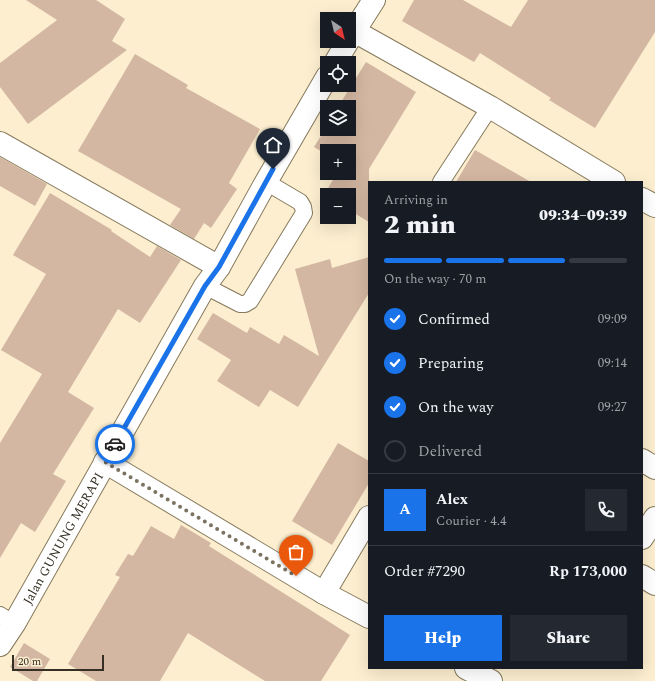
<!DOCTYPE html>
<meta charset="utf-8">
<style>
body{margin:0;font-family:Spectral,serif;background:#242831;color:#f1f3f6;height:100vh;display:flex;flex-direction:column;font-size:15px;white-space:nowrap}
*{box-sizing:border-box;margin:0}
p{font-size:13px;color:#9ea1a6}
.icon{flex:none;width:22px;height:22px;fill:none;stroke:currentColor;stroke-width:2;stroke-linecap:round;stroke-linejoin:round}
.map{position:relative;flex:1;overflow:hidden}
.details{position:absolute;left:368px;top:181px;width:275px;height:488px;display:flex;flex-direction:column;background:#171b24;border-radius:0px;box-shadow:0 4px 16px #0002}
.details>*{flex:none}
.needle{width:26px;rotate:145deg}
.buttons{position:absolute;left:320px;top:12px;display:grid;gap:8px}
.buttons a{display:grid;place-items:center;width:36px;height:36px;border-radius:0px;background:#171b24;box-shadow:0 4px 16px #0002;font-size:20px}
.scale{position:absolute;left:12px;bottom:10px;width:92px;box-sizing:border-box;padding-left:4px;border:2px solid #363024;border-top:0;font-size:11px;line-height:14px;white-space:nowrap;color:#363024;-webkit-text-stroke:3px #fceecf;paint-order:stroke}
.pin{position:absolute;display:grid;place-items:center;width:34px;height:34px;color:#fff;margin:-41px -17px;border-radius:50% 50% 50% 0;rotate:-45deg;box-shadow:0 0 4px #0007}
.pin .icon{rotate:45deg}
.courier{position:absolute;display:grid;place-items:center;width:40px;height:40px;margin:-20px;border:3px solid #1a73e8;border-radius:50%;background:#fff;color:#222;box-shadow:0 1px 5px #0007}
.head em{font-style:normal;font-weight:800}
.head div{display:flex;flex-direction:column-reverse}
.head{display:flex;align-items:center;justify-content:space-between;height:68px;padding:0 16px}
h1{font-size:26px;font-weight:800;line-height:30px}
.bar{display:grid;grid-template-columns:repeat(4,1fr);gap:6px 4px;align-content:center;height:48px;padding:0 16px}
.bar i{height:5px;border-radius:3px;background:#363941}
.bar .on{background:#1a73e8}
.bar p{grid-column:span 4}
.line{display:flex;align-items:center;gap:10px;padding:0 16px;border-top:1px solid #363941}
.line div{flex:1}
.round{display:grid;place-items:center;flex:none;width:42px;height:42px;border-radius:0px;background:#242831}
ol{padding:0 16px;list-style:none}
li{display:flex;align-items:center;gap:12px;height:44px}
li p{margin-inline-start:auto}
li .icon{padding:4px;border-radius:50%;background:#1a73e8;color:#fff;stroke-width:4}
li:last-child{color:#9ea1a6}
li i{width:22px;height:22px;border:2px solid #363941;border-radius:50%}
.action{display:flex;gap:8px;margin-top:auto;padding:8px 16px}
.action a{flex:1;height:46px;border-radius:0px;background:#1a73e8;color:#fff;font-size:16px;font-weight:800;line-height:46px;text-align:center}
.action a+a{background:#242831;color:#f1f3f6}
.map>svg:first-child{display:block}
.building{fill:#d3b7a2}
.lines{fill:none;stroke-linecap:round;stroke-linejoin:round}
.service-casing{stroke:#867a5d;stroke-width:18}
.minor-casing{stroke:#867a5d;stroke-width:24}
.service{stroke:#fff;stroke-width:16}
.minor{stroke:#fff;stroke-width:22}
.done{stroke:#7b7260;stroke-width:4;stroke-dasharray:0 7.2}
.route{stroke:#1a73e8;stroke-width:5}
.labels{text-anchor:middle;stroke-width:3;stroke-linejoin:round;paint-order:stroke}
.street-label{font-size:13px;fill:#363024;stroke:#fceecf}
</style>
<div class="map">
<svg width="655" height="681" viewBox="0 0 655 681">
<rect width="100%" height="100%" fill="#fceecf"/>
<path class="building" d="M26,0H96L125,19L112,41L127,50L28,124L0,87V63L57,20Z
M414,0H463L511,27L528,0H655V32L595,128L549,100L551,98L480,53L474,62L402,21Z
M135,54L188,85L186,88L260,129L229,183L237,189L211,228L204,223L194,239L170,225L181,209L78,151Z
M366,62L416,92L369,169V222L349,210V195H327V197L324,195L337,173H349V151H327V155L314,147L327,126V129H349V107H338Z
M475,150L531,182H456Z
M0,157L47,184L35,206L0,186Z
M50,193L112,230L111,231L150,257L157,246L181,260L140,323L118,309L68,392L94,408L53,474L66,481L35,532L21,523L0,558V443L42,374L1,350L46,274L13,255Z
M369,257V293L298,407L270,390L259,407L217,381L231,360L197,339L213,313L247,333L250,327L279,344L284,335L319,356L295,269L330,259L332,268Z
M338,443L369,461V483L332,545L292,521Z
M181,525L211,543L209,546L350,635L321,681H265L188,633L160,681H96L68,664L120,577L115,575L128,554L133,556L151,526L174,539Z
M24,643L50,659L37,681H33L10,667Z"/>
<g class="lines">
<defs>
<path id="service" d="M441,182L490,107
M205,286L240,304H245L250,301L304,213L303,207L300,202L266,182
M0,615L14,624"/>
<g id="minor">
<path d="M354,31L490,107L614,182"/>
<path d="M349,39L374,0"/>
<path d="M335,63L348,41"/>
<path d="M0,143L219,267"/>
<path d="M642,199L655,206"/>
<path d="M642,460L655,468"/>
<path d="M105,462L324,593L369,617"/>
<path d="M642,538L655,518"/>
<path d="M642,576L655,584"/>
<path d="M324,593L369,517"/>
<path id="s1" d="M0,645L14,624L205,286L219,267L266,182L327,77"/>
<path d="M466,668L491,681"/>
</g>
</defs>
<use href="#service" class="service-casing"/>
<use href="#minor" class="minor-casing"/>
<use href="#service" class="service"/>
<use href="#minor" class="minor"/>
</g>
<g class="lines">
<path class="done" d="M115,444L105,462L296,576"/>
<path class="route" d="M115,444L205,286L219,267L273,169"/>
</g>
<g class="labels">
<g class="street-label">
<text dy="5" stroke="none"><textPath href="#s1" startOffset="124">Jalan GUNUNG MERAPI</textPath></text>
</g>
</g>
</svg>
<div class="buttons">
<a><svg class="needle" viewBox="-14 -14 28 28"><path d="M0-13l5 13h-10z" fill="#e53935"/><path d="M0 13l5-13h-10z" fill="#9ea1a6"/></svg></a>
<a><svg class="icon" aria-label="locate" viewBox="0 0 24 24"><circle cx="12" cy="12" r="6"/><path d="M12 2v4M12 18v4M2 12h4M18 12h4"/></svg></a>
<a><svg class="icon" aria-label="layers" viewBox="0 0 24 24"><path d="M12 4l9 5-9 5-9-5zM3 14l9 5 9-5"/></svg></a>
<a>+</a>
<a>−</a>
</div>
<div class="scale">20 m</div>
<div class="pin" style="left:296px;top:576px;background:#ea580c"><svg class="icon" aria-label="bag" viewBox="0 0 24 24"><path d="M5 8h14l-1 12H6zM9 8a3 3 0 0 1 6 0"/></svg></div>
<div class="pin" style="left:273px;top:169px;background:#1f2937"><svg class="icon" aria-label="home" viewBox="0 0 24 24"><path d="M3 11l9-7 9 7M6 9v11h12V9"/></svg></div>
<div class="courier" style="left:115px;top:444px"><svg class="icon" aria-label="car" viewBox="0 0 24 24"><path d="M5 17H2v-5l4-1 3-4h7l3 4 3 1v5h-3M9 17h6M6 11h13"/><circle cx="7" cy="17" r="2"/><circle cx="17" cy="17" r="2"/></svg></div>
<section class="details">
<div class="head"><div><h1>2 min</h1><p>Arriving in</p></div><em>09:34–09:39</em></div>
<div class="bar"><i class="on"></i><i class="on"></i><i class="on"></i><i></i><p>On the way · 70 m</p></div>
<ol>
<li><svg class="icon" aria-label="check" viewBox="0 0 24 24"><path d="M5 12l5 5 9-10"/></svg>Confirmed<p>09:09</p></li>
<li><svg class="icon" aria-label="check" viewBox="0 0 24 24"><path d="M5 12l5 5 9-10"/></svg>Preparing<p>09:14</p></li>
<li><svg class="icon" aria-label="check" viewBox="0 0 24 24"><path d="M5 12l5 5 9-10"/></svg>On the way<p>09:27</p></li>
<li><i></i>Delivered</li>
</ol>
<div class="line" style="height:72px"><b class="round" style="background:#1a73e8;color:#fff">A</b><div><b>Alex</b><p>Courier · 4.4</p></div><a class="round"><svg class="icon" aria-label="phone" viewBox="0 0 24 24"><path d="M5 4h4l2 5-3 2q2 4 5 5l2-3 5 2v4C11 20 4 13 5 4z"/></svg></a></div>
<div class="line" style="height:52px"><div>Order #7290</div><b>Rp 173,000</b></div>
<div class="action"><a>Help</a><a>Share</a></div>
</section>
</div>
